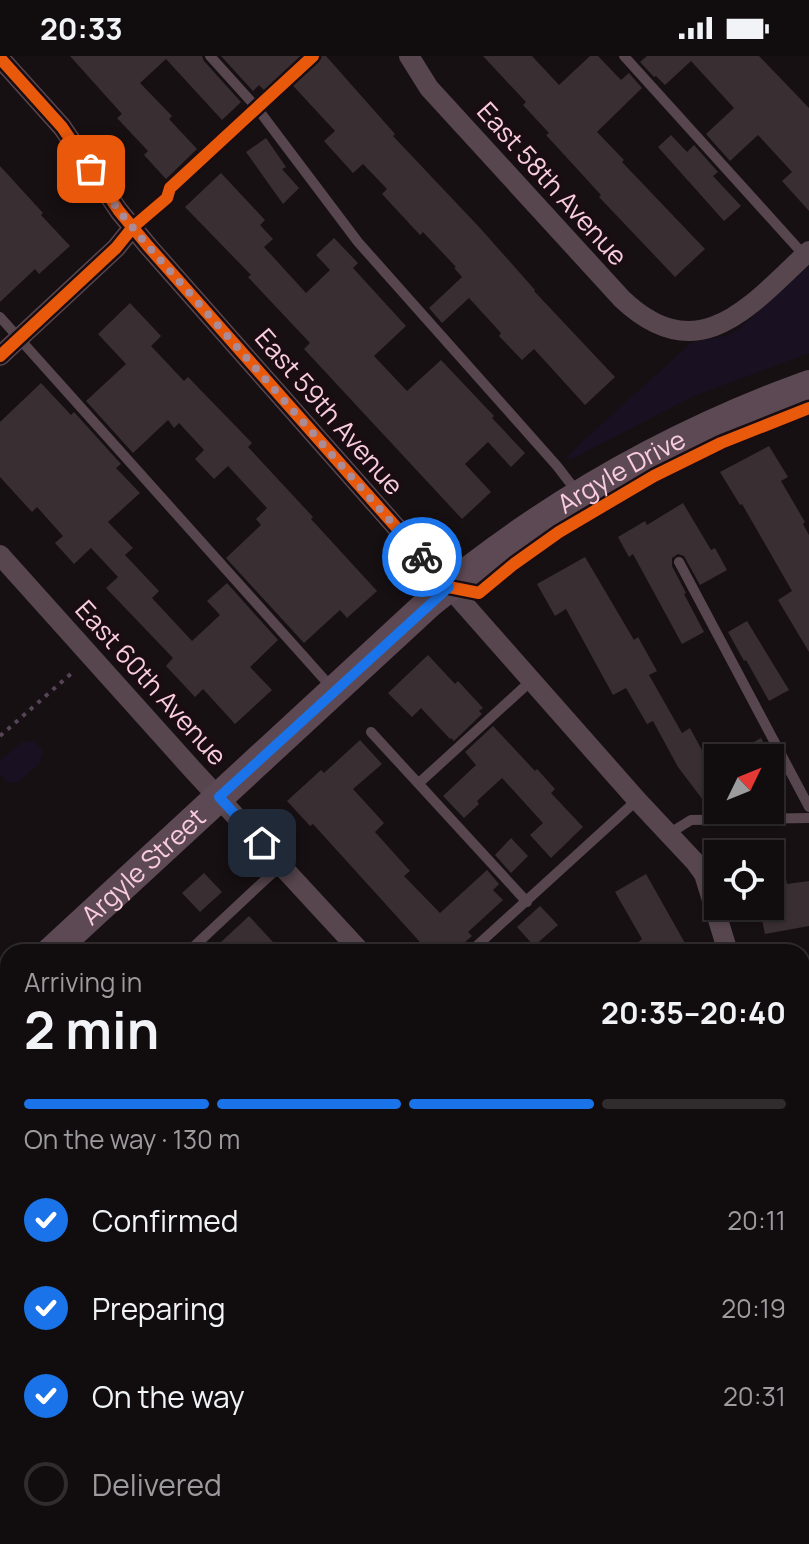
<!DOCTYPE html>
<meta charset="utf-8">
<style>
body{margin:0;font-family:Manrope,sans-serif;background:#1a1517;color:#f1f3f6;height:100vh;display:flex;flex-direction:column;font-size:30px;white-space:nowrap}
*{box-sizing:border-box;margin:0}
p{font-size:26px;color:#9c9b9e}
.icon{flex:none;width:44px;height:44px;fill:none;stroke:currentColor;stroke-width:2;stroke-linecap:round;stroke-linejoin:round}
.map{position:relative;flex:1;overflow:hidden}
.side{position:absolute;left:0px;top:888px;width:810px;height:600px;display:flex;flex-direction:column;background:#110c0e;border-radius:24px 24px 0 0;box-shadow:0 2px 6px #0004,0 0 0 2px #302c2e}
.side>*{flex:none}
.needle{width:52px;rotate:47deg}
.fabs{position:absolute;left:704px;top:688px;display:grid;gap:16px}
.fabs a{display:grid;place-items:center;width:80px;height:80px;border-radius:0px;background:#110c0e;box-shadow:0 2px 6px #0004,0 0 0 2px #302c2e;font-size:40px}
.pin{position:absolute;display:grid;place-items:center;width:68px;height:68px;color:#fff;margin:-34px;border-radius:16px;box-shadow:0 4px 12px #0006}
.courier{position:absolute;display:grid;place-items:center;width:80px;height:80px;margin:-40px;border:6px solid #1a73e8;border-radius:50%;background:#fff;color:#222;box-shadow:0 2px 10px #0007}
.summary em{font-style:normal;font-weight:700}
.summary div{display:flex;flex-direction:column-reverse}
.summary{display:flex;align-items:center;justify-content:space-between;height:136px;padding:0 24px}
h1{font-size:52px;font-weight:700;line-height:60px}
.bar{display:grid;grid-template-columns:repeat(4,1fr);gap:12px 8px;align-content:center;height:96px;padding:0 24px}
.bar i{height:10px;border-radius:6px;background:#302c2e}
.bar .on{background:#1a73e8}
.bar p{grid-column:span 4}
ol{padding:0 24px;list-style:none}
li{display:flex;align-items:center;gap:24px;height:88px}
li p{margin-inline-start:auto}
li .icon{padding:8px;border-radius:50%;background:#1a73e8;color:#fff;stroke-width:4}
li:last-child{color:#9c9b9e}
li i{width:44px;height:44px;border:4px solid #302c2e;border-radius:50%}
.status{display:flex;justify-content:space-between;align-items:center;height:56px;padding:0 40px;background:#110c0e;direction:ltr}
.status svg{height:22px;fill:currentColor}
.map>svg:first-child{display:block}
.green{fill:#191122}
.building{fill:#392e32}
.lines{fill:none;stroke-linecap:round;stroke-linejoin:round}
.path{stroke:#554556;stroke-width:4;stroke-dasharray:4 6;stroke-linecap:butt}
.lane{stroke:#57464e;stroke-width:10}
.street{stroke:#57464e;stroke-width:20}
.secondary{stroke:#5d4953;stroke-width:30}
.cycleway-casing{stroke:#1a0d12;stroke-width:17}
.cycleway{stroke:#e8590c;stroke-width:12}
.done{stroke:#aa8b98;stroke-width:8;stroke-dasharray:0 14.4}
.route{stroke:#1a73e8;stroke-width:10}
.labels{text-anchor:middle;stroke-width:8;stroke-linejoin:round;paint-order:stroke}
.street-label{font-size:26px;fill:#f9cddf;stroke:#1a0d12}
</style>
<div class="status"><b>20:33</b><svg viewBox="0 0 49 12"><path d="M0 12V9h3v3zM5 12V6h3v6zM10 12V3h3v9zM15 12V0h3v12zM26 1h20v11H26zM47 4h2v5h-2z"/></svg></div>
<div class="map">
<svg width="809" height="1488" viewBox="0 0 809 1488">
<rect width="100%" height="100%" fill="#171013"/>
<path class="green" d="M809,210V297L691,341L570,404L567,400L692,286L726,280L739,273Z
M34,685L43,695L39,708L18,726L8,727L0,718V705L22,686Z
M809,1370V1488H718L711,1480H802V1377Z"/>
<path class="building" d="M70,0H202L204,5L241,46L222,64L166,3L140,27L172,60L169,63L197,93L166,123L144,99L148,95L117,62L122,58Z
M221,0H326L395,78L393,80L480,172L535,234L534,235L615,321L585,349L534,293L522,304L499,280L501,277L469,242L442,267L429,252L462,221L454,212L456,211L423,176L420,179L382,138L387,133L363,108L353,117L324,85L335,75L284,20L266,36L259,29L253,35Z
M483,0H532L559,29L590,0H598L621,24L629,17L642,32L597,76L624,104L622,106L705,193L675,221L599,141L601,139L546,79L549,77L523,49L526,46Z
M647,0H759L809,52V155L782,125L792,116L758,79L730,105L706,78L734,52L691,5L665,29L656,20L654,21L640,6Z
M671,79L687,96L694,89L718,116L713,120L741,150L724,165L658,91Z
M266,82L286,111L282,113L299,132L283,148L246,96Z
M0,110L43,157L41,159L70,190L39,218L35,213L0,246Z
M221,117L265,164L260,169L273,183L264,191L306,237L330,214L316,199L334,182L358,207L353,212L406,270L374,300L407,335L441,304L494,360L492,362L525,397L511,411L488,386L465,408L491,436L462,463L304,293L310,287L248,221L251,219L185,151Z
M130,247L161,280L151,290L184,325L188,321L252,387L248,391L313,461L311,463L377,535L347,562L340,554L304,587L226,502L261,469L256,463L267,452L228,410L214,423L195,403L204,394L179,367L174,372L168,364L133,397L86,345L126,308L98,278Z
M41,327L71,359L74,356L121,408L116,412L140,437L108,466L133,492L125,499L159,535L152,542L192,585L220,559L207,545L227,527L278,584L250,611L272,634L235,668L203,633L195,641L166,610L173,602L106,532L118,521L91,492L74,508L55,487L63,480L37,451L32,456L0,421V366Z
M769,390L788,421L781,425L805,466L803,468L809,479V596L778,544L792,535L742,448L740,449L720,416Z
M683,447L711,494L715,492L727,514L700,529L684,500L678,498L672,502V510L686,537L684,538L704,576L682,588L633,498L629,501L618,481L645,465L647,469Z
M585,501L634,584L638,581L657,615L649,619L682,677L690,672L711,711L718,705V756H712L678,711L653,665L647,668L626,632L613,639L566,553L555,560L537,528Z
M747,565L789,634L769,645L746,604L744,605L728,576Z
M428,599L455,628L458,625L483,652L479,655L482,658L454,685L451,682L450,683L421,652L412,661L388,637Z
M493,670L535,715L537,713L555,733L551,737L583,771L551,802L530,779L543,767L502,722L477,745L479,748L464,762L443,740L476,709L465,696Z
M761,682L772,702H726Z
M360,684L382,708L353,733L384,767L375,776L410,815L404,820L440,857L487,814L499,828L493,834L503,844L468,876L472,880L454,896H429L313,768L310,770L287,745L321,714L324,717Z
M511,782L528,800L511,817L495,799Z
M778,783L787,828L809,825V870L765,878L759,850H770V784Z
M204,817L222,836L200,856L182,837Z
M646,818L690,896H627L642,883L615,836Z
M540,850L558,869L534,890L517,871Z
M249,860L273,886L262,896H228L220,887Z"/>
<g class="lines">
<path class="path" d="M0,680L73,616
M802,1402L809,1391
M750,1480L754,1488"/>
<path class="lane" d="M210,0L257,52L358,186L557,410L577,436
M624,0L804,199
M0,261L332,632
M679,506L809,751
M371,676L527,846
M419,727L532,624
M670,777L691,764L809,762
M188,896L281,809
M470,896L637,744
M802,1114L809,1111
M8,1146L2,1178L8,1185
M697,1480L705,1488
M56,1488L58,1480
M393,1488L398,1480"/>
<path class="street" d="M409,0L429,32L622,243C699,316 751,249 809,195
M0,2L62,71L119,155L148,190L637,744L696,807L704,818L728,896
M0,300L116,192L133,171
M0,499L192,713L361,896
M802,932L809,931
M802,1331L809,1325
M0,1406L8,1415
M67,1480L75,1488
M481,1480L489,1488
M212,1488L216,1480
M631,1488L639,1480"/>
<g class="secondary">
<path id="s1" d="M51,896L429,547C544,451 668,380 809,329"/>
<path d="M0,943L8,936"/>
</g>
<defs>
<path id="cycleway" d="M0,2L62,71L119,155L148,190L449,531L479,537L514,508L559,476L654,420L721,387L809,352
M0,300L116,192L133,171L167,142L170,132L313,0"/>
</defs>
<use href="#cycleway" class="cycleway-casing"/>
<use href="#cycleway" class="cycleway"/>
</g>
<g class="lines">
<path class="done" d="M91,113L119,155L148,190L422,501"/>
<path class="route" d="M262,787L219,741L449,531L422,501"/>
</g>
<g class="labels">
<g class="street-label">
<text transform="translate(552 128) rotate(48)" y="9">East 58th Avenue</text>
<text transform="translate(329 356) rotate(49)" y="9">East 59th Avenue</text>
<text dy="9" stroke="none"><textPath href="#s1" startOffset="748">Argyle Drive</textPath></text>
<text transform="translate(151 627) rotate(48)" y="9">East 60th Avenue</text>
<text dy="9" stroke="none"><textPath href="#s1" startOffset="126">Argyle Street</textPath></text>
</g>
</g>
</svg>
<div class="fabs">
<a><svg class="needle" viewBox="-14 -14 28 28"><path d="M0-13l5 13h-10z" fill="#e53935"/><path d="M0 13l5-13h-10z" fill="#9c9b9e"/></svg></a>
<a><svg class="icon" aria-label="locate" viewBox="0 0 24 24"><circle cx="12" cy="12" r="6"/><path d="M12 2v4M12 18v4M2 12h4M18 12h4"/></svg></a>
</div>
<div class="pin" style="left:91px;top:113px;background:#ea580c"><svg class="icon" aria-label="bag" viewBox="0 0 24 24"><path d="M5 8h14l-1 12H6zM9 8a3 3 0 0 1 6 0"/></svg></div>
<div class="pin" style="left:262px;top:787px;background:#1f2937"><svg class="icon" aria-label="home" viewBox="0 0 24 24"><path d="M3 11l9-7 9 7M6 9v11h12V9"/></svg></div>
<div class="courier" style="left:422px;top:501px"><svg class="icon" aria-label="bike" viewBox="0 0 24 24"><circle cx="6" cy="16" r="4"/><circle cx="18" cy="16" r="4"/><path d="M6 16l4-8h5l3 8M10 8l3 8H6M13 5h3"/></svg></div>
<section class="side">
<div class="summary"><div><h1>2 min</h1><p>Arriving in</p></div><em>20:35–20:40</em></div>
<div class="bar"><i class="on"></i><i class="on"></i><i class="on"></i><i></i><p>On the way · 130 m</p></div>
<ol>
<li><svg class="icon" aria-label="check" viewBox="0 0 24 24"><path d="M5 12l5 5 9-10"/></svg>Confirmed<p>20:11</p></li>
<li><svg class="icon" aria-label="check" viewBox="0 0 24 24"><path d="M5 12l5 5 9-10"/></svg>Preparing<p>20:19</p></li>
<li><svg class="icon" aria-label="check" viewBox="0 0 24 24"><path d="M5 12l5 5 9-10"/></svg>On the way<p>20:31</p></li>
<li><i></i>Delivered</li>
</ol>
</section>
</div>
